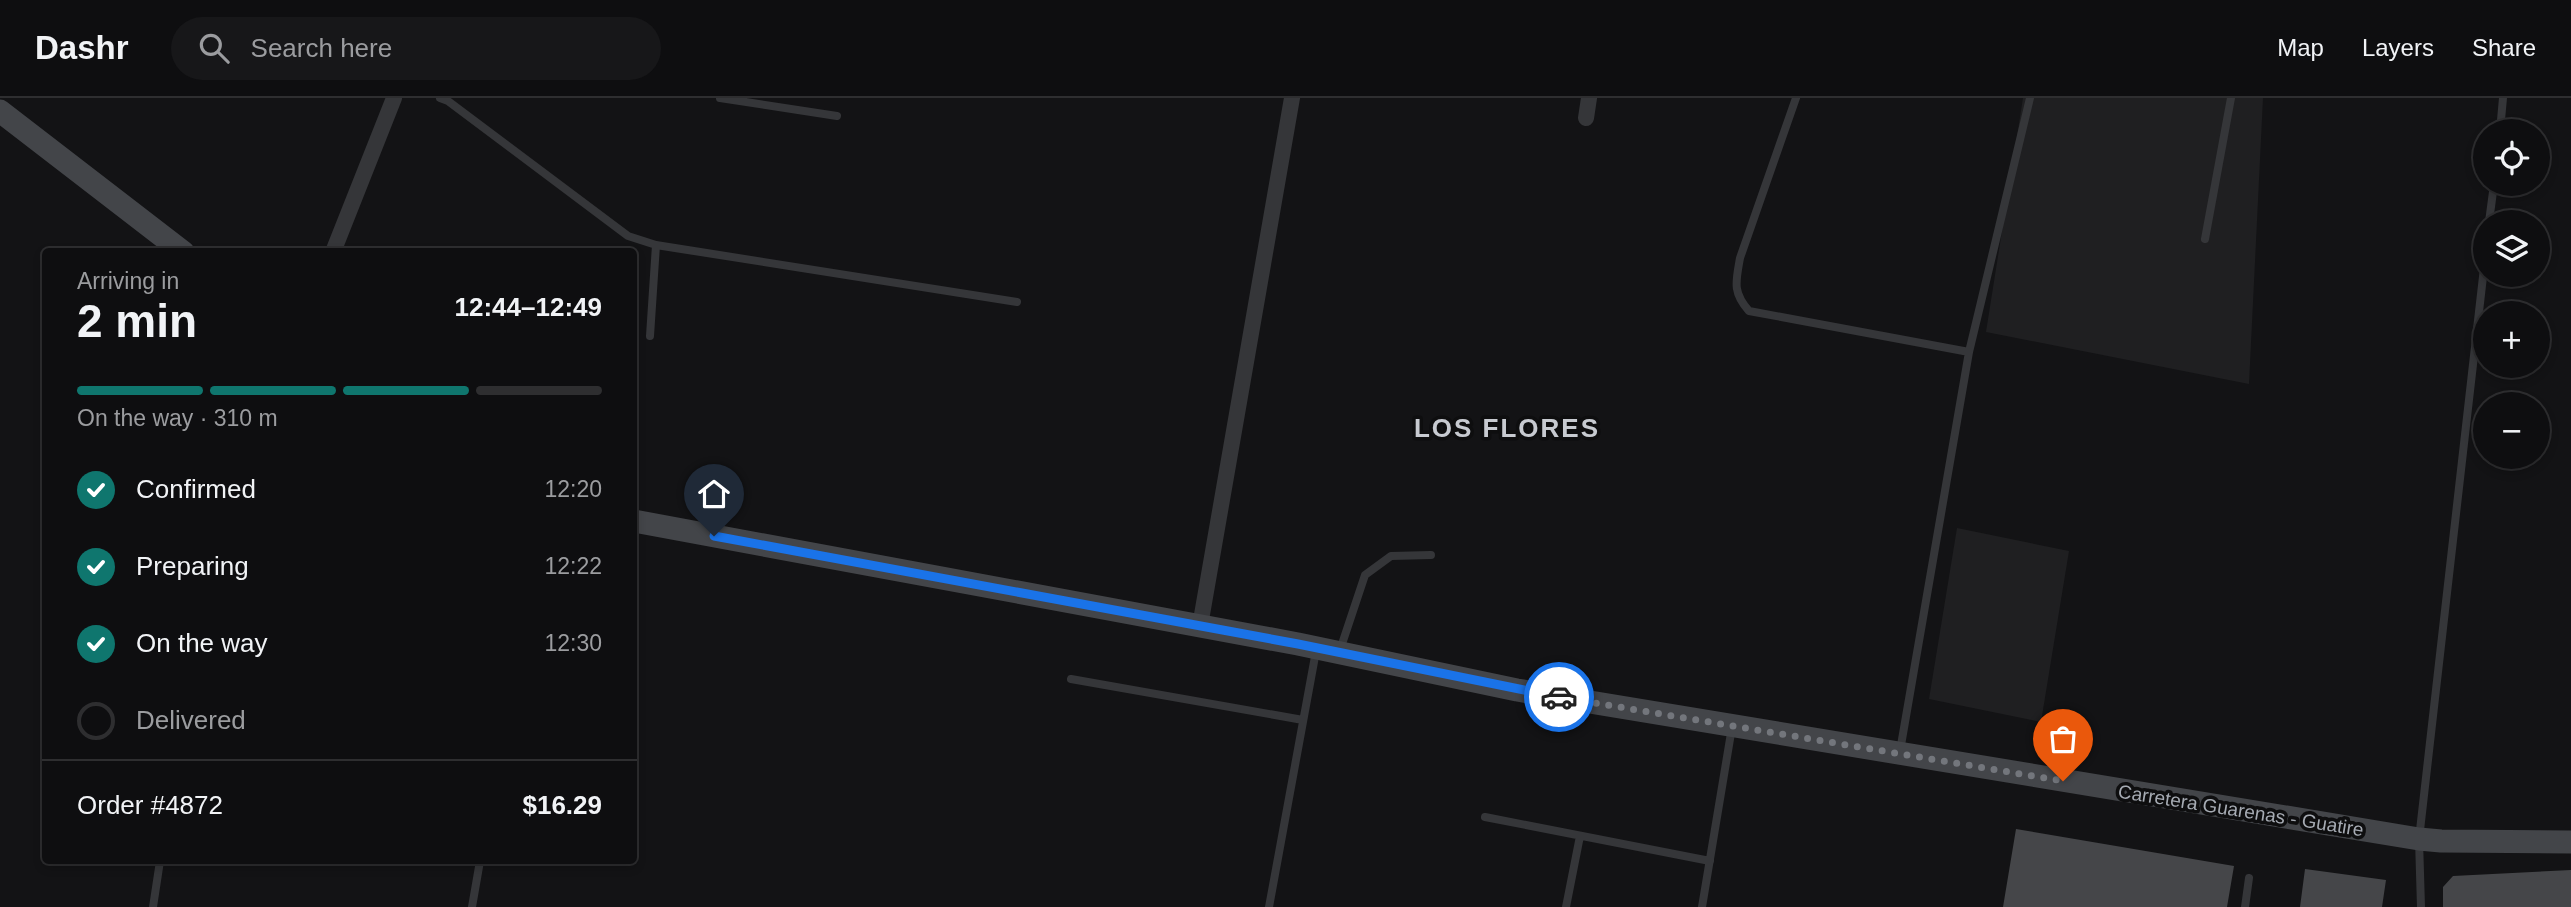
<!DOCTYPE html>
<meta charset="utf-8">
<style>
body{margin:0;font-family:Arial,sans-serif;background:#171719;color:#f1f3f6;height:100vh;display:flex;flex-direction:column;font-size:26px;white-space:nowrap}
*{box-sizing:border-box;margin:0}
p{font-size:23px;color:#9b9c9f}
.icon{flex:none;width:38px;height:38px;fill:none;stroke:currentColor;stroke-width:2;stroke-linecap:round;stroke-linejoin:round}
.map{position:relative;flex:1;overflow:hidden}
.sheet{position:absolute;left:42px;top:150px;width:595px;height:616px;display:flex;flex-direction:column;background:#0e0e10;border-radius:7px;box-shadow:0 4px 10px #0003,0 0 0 2px #2e2e30}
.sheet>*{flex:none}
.fabs{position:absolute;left:2473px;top:21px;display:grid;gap:14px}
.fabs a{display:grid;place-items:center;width:77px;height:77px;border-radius:50%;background:#0e0e10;box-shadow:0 4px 10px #0003,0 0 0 2px #2e2e30;font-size:35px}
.pin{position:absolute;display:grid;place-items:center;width:60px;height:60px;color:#fff;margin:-72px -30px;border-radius:50% 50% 50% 0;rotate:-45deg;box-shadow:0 0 7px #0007}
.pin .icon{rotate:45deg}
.courier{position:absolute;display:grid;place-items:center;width:70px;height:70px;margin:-35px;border:5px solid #1a73e8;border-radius:50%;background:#fff;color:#222;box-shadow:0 2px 9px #0007}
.summary em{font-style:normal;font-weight:600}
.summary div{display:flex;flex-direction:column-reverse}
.summary{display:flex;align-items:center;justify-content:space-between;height:119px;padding:0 35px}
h1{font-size:46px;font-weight:600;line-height:52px}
.bar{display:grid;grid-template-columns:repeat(4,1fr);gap:10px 7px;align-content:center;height:84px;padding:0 35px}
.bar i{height:9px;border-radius:5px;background:#2e2e30}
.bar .active{background:#0f766e}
.bar p{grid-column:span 4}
.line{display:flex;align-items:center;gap:18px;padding:0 35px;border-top:2px solid #2e2e30}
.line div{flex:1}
ol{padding:0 35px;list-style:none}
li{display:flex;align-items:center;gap:21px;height:77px}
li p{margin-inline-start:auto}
li .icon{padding:7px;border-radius:50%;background:#0f766e;color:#fff;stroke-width:4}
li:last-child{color:#9b9c9f}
li i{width:38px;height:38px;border:4px solid #2e2e30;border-radius:50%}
header{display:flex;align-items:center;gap:42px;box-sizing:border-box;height:98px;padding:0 35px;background:#0e0e10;border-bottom:2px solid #2e2e30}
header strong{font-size:33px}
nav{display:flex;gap:38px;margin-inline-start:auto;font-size:24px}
.search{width:490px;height:63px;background:#171719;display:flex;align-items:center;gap:18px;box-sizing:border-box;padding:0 24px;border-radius:38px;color:#9b9c9f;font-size:26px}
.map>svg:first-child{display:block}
.built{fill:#1f1f21}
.building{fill:#454649}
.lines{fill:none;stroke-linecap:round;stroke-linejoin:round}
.service{stroke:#353639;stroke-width:8}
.minor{stroke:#353639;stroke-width:16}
.secondary{stroke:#434549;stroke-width:23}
.done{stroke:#73767c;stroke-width:7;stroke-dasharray:0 12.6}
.route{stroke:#1a73e8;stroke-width:9}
.labels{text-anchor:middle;stroke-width:7;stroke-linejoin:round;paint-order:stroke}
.street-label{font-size:19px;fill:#a6abb3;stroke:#0e0e0f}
.district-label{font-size:26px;font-weight:bold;letter-spacing:2px;fill:#c7cad0;stroke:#0e0e0f}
</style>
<header>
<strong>Dashr</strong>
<div class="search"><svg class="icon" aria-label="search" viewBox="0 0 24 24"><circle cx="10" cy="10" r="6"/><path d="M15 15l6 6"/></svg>Search here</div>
<nav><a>Map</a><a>Layers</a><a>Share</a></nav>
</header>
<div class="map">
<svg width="2571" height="809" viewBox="0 0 2571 809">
<rect width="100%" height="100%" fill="#131315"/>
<path class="built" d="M2023,0H2263L2249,286L1986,234Z
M1957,430L2069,453L2041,624L1929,601Z"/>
<path class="building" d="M2016,731L2234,768L2227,809H2003Z
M2305,771L2386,782L2382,809H2300Z
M2571,772V809H2443V789L2453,778Z"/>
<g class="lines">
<path class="service" d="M440,0L448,3L628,138L656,147L1017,204
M720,0L837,18
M1796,0L1740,160C1736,183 1732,194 1749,213L1969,254
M2500,33L2503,0
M2489,124L2494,86
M2205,141L2231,0
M650,238L656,147
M1340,552L1365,477L1391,458L1431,457
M1071,581L1303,622
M1900,653L1969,254L2030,0
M1485,719L1710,763
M153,809L160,763
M472,809L480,763
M1269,809L1316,553
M1566,809L1580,738
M1702,809L1732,629
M2245,809L2249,780
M2421,809L2419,741L2485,161"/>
<path class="minor" d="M1586,20L1589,0
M333,154L394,0
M1200,528L1292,0"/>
<path class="secondary" d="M0,13L183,154
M634,423L1298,546L1517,592L2419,741L2441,743L2571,744"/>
</g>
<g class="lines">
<path class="done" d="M1559,599L2063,683"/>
<path class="route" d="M714,438L1298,546L1559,599"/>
</g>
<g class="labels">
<g class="street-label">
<text transform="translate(2241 712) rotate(9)" y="7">Carretera Guarenas - Guatire</text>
</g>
<g class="district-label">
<text x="1507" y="339">LOS FLORES</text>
</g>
</g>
</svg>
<div class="fabs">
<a><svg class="icon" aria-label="locate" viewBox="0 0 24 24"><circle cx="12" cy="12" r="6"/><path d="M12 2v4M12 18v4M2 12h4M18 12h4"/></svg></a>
<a><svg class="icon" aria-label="layers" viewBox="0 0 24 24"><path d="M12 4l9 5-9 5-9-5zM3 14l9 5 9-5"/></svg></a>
<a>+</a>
<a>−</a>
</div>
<div class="pin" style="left:2063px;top:683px;background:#ea580c"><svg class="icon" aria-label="bag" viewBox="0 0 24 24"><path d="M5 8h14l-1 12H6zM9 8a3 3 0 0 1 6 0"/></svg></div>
<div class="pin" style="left:714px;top:438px;background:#1f2937"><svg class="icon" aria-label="home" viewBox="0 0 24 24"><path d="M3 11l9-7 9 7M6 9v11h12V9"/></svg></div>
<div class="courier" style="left:1559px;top:599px"><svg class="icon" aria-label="car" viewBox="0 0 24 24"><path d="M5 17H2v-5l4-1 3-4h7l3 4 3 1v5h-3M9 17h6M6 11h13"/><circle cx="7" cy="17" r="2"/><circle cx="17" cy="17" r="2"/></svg></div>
<section class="sheet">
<div class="summary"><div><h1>2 min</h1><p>Arriving in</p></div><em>12:44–12:49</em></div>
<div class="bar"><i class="active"></i><i class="active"></i><i class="active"></i><i></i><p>On the way · 310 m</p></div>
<ol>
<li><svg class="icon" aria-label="check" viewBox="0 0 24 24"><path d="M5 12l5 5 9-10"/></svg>Confirmed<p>12:20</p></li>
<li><svg class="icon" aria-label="check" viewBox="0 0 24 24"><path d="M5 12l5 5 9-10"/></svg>Preparing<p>12:22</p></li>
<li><svg class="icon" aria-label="check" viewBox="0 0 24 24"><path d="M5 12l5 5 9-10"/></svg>On the way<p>12:30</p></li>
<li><i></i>Delivered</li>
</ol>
<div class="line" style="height:91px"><div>Order #4872</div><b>$16.29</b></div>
</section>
</div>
